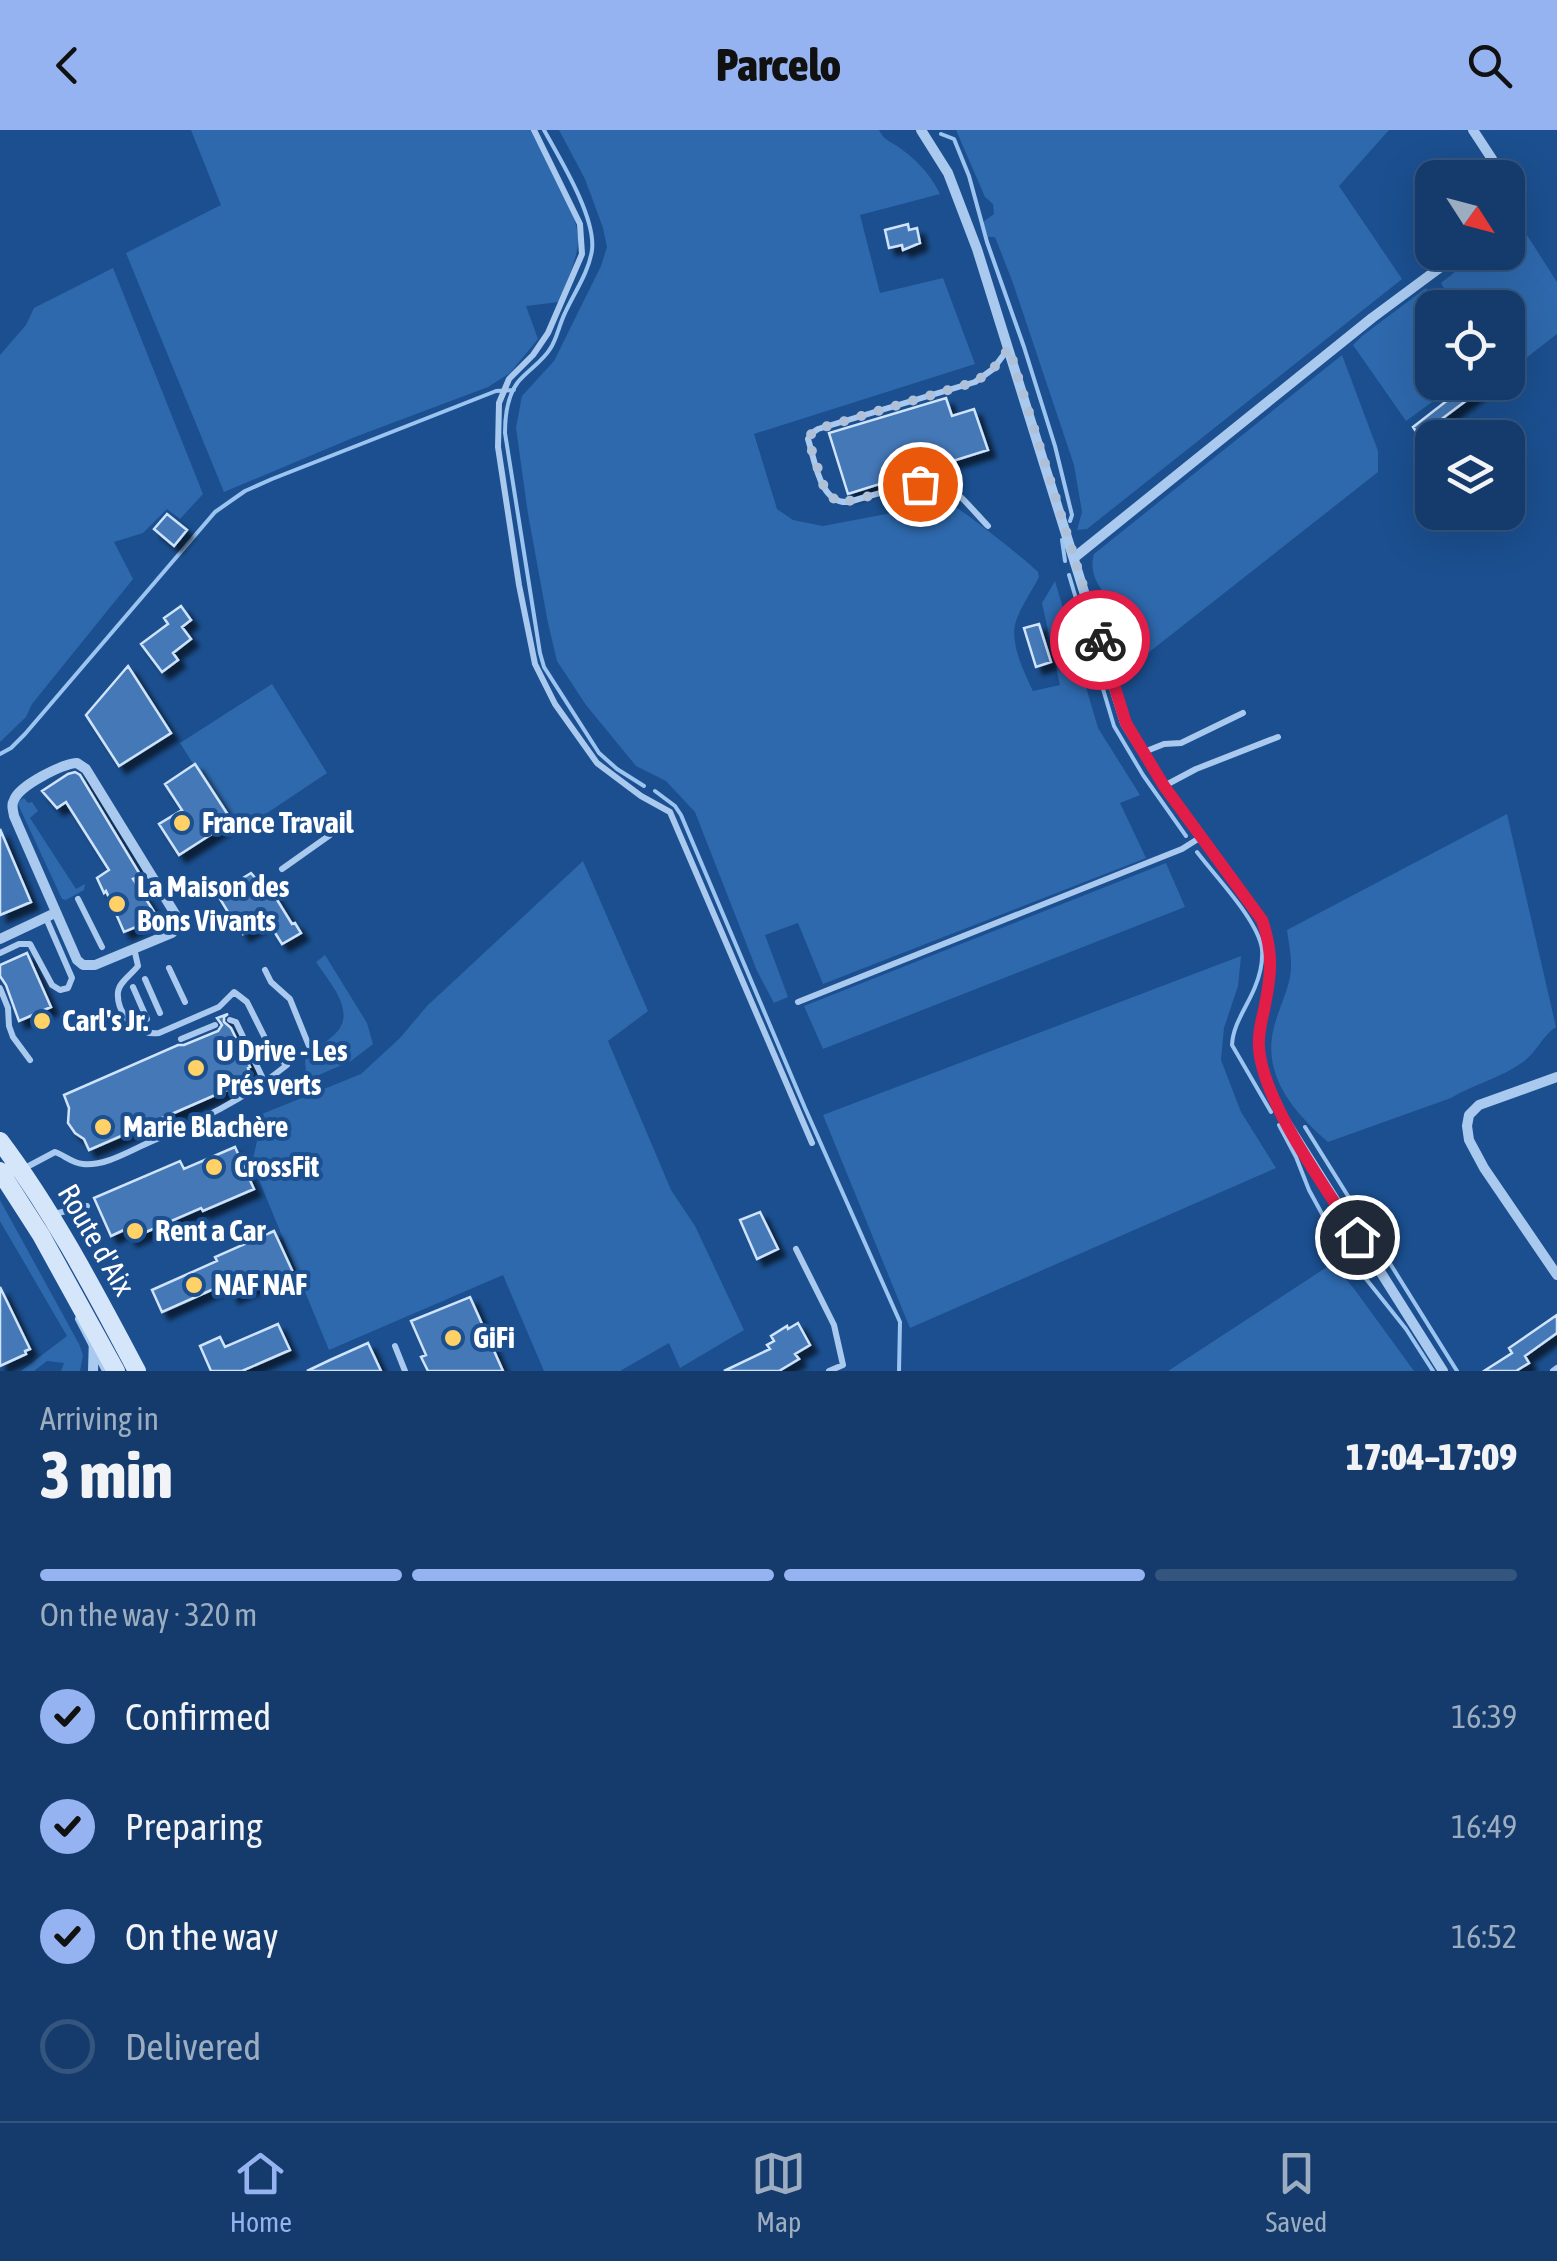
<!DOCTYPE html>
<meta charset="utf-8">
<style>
body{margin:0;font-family:"Asap Condensed",sans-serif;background:#214673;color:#f1f3f6;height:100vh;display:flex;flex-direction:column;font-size:38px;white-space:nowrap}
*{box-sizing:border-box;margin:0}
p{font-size:32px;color:#9dadc1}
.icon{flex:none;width:55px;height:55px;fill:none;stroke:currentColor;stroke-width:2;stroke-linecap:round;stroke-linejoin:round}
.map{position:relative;height:1241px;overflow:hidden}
.side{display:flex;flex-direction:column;background:#143b6b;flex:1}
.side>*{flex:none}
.needle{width:65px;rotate:126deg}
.fabs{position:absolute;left:1415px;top:30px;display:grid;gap:20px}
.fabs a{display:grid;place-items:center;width:110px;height:110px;border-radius:20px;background:#143b6b;box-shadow:0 10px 40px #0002,0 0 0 2px #33557e;font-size:50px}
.pin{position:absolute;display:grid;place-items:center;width:85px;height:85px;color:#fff;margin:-42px;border:5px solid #fff;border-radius:50%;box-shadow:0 2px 10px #0007}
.courier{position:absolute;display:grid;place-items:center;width:100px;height:100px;margin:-50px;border:8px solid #e11d48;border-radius:50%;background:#fff;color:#222;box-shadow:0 2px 12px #0007}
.overview em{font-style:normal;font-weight:800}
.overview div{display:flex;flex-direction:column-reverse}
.overview{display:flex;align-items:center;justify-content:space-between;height:170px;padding:0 40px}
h1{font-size:65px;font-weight:800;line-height:75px}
.bar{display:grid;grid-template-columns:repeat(4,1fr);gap:15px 10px;align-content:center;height:120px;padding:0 40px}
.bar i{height:12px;border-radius:8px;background:#33557e}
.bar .active{background:#95b2f1}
.bar p{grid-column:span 4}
ol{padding:0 40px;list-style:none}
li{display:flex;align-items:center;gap:30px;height:110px}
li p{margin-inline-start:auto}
li .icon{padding:10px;border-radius:50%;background:#95b2f1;color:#111;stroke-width:4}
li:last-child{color:#9dadc1}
li i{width:55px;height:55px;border:5px solid #33557e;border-radius:50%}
header{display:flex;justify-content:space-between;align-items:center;height:130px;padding:0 40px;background:#95b2f1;color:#111;font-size:45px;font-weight:800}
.dock{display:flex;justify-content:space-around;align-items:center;height:140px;border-top:2px solid #33557e;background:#143b6b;font-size:28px;color:#9dadc1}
.dock a{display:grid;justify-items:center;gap:5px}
.dock .active{color:#95b2f1}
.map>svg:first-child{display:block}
.green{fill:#2e69ad}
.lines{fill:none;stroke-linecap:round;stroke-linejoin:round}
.stream{stroke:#9cc4f0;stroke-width:4}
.building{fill:#4478b7;stroke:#cfe3fa;stroke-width:2.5;filter:url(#shadow)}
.service{stroke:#a9c9ee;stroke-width:6}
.minor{stroke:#a9c9ee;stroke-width:10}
.secondary{stroke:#d6e6fa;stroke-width:18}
.done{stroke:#afc1d8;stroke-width:10;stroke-dasharray:0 18}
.route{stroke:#e11d48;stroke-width:12}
.poi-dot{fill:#ffd166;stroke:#1b4f8f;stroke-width:4}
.labels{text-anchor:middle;stroke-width:8;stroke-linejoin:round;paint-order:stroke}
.poi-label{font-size:30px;font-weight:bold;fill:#fff;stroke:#1b4f8f;text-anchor:start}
.street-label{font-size:30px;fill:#fff;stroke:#1b4f8f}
</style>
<header><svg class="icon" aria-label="back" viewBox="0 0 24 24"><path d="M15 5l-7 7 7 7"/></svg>Parcelo<svg class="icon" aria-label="search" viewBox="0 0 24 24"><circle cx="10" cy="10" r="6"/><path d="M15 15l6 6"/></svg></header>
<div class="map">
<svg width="1557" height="1241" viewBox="0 0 1557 1241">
<defs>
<filter id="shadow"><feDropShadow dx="7" dy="7" stdDeviation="2.5" flood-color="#0009"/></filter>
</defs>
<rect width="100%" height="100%" fill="#1b4f8f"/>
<path class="green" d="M191,0H533C545,26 580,85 578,111C577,131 566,153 559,172L526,176L538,209L510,243L488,257L355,307L224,362L126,123L221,75Z
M559,0H879C884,10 888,10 897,16C914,27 931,45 940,64L860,85L880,163L943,148L975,234L754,304L777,379L793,390L823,396L934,375C938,375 946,373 950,374C958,376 1030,433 1038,442L1039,447C1032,461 1021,476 1016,491C1009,512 1024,542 1033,561L1060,555L1042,473L1055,451L1098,598L1140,665L1120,673L1146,728L823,854L798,793L765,805L788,867L774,873L757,841L695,682L666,651L636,636L586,575L557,531L548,493L528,384L516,298L522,266L554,231L601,136L607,117L603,98L585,49Z
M956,0H1389L1339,56L1402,149L1087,399L1077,400L1082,382L1074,335L1013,153L995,107H988L983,92L994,84L993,74L985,67Z
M1514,85L1557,152V204L1508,242V178L1455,177L1441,153L1479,123L1508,122V97Z
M113,138L203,364L180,389L167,379L143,403L114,412L133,449L32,574L26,587L0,612V225L26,195L34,178Z
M1426,158L1439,177L1432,178V252L1458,253L1406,291L1353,215L1362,206Z
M1342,225L1378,321V342L1120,545L1114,511L1119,488C1110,465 1086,451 1094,424Z
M272,554L327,643L237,703L180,613Z
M24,668L28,673L32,672L38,681L30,688L76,759L85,754L84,760L66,770L62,769L17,672Z
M1507,684L1556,897C1542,906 1537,922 1523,932C1501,948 1474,954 1451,968L1328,1012C1297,985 1266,951 1272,907C1275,886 1286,867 1290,847C1293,831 1289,816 1287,800Z
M583,731L648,881L608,911L671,1060L695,1096L744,1200L680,1238L669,1213L620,1241H544L503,1145L329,1220L252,1033L257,1011V986L361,944L400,908L427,876Z
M1166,733L1185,777L823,919L804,876Z
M325,825L367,893L373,914L351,931L298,954L306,942L305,930C314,919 326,913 336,903C357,881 329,852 316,832Z
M1241,826L1238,856L1224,898L1221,930L1241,982L1276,1038L910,1198L823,985Z
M0,1070L79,1214L83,1225L80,1241H61L64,1233L47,1231L34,1241H21L67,1206L0,1091Z
M1333,1133L1355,1160L1414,1241H1168Z"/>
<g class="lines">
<path class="stream" d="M544,0C560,29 596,87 592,120C589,142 574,163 565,183C559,195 557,209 550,219C542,232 528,240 518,252C507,266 505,286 505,303L540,523L544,537L599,623L617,639L644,656
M941,4L954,9L969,46L987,112L1024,217L1055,316L1072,385L1070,391
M1062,410L1065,431
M1069,445L1114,596L1143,645L1186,706
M0,624L11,618L25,604L215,382L245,361L272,349L496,261L514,260
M655,661L675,676L681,685L805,978L900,1192L899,1241
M1197,722C1215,746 1258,790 1262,819C1263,832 1260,845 1255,857C1247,877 1233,894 1232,915L1271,982
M1279,995L1296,1027L1309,1060L1339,1115L1406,1199L1433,1241
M1305,997L1457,1241"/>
</g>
<path class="building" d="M908,94L909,100L917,98L920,113L903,120L902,115L889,118L885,100Z
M1471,252H1491L1419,306L1413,297Z
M946,268L952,286L974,279L988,320L848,364L829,303Z
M167,384L187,400L174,416L154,399Z
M181,476L191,490L182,497L191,509L173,523L178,530L162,542L141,514L168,494L164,488Z
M1039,494L1051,532L1036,537L1024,498Z
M128,536L171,603L119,636L86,585Z
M195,634L232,691L179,725L159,694L182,680L165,654Z
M75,642L80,645L141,746L133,749L158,788L124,802L106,761L104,763L97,748L109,740L66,672L57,678L42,661L68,644Z
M0,699L31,772L0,785Z
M251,743L264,758L268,755L292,794L295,793L301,803L282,814L267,790L243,804L236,791L229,789L228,782L217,764Z
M27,823L51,877L19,891L6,855L0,846V835Z
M228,884L224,887V892L231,898L250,937L248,938L252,949L89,1020L84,1009L75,1003L68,993L69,978L64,965L178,915H184L218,901L222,895L217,888Z
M235,1017L254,1059L203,1081L201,1078L130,1109L126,1099L111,1106L94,1068L180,1031L184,1039Z
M760,1082L778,1119L757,1129L740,1090Z
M274,1101L292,1140L232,1166L227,1153L162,1182L152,1160L217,1131L215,1127Z
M0,1157L30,1219L25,1221L26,1224L0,1236Z
M470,1167L503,1241H428L421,1227L426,1225L411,1191Z
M1557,1185V1203L1525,1226L1529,1233L1516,1241H1484L1512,1223L1509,1218Z
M798,1193L810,1215L795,1224L799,1229L779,1241H724L770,1219L767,1215L774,1211L771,1206L787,1196L788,1199Z
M278,1194L290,1220L242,1241H211L200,1216L220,1207L225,1217Z
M368,1213L381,1241H307L330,1230Z"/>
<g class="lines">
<path class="service" d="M534,0L580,94L582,124L548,203L533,225L509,249L499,273L498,317L519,455L535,534L555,574L597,633L641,666L670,682L812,1013
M988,396C977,385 955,357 941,353C923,348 868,367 848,372C820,374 815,331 808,309L812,303L818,299L975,252L993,239L1008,219
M1144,622L1164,614L1181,613L1243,583
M1164,656L1196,639L1278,607
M282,739L330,705
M78,769L102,817
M0,823L19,814H30L52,855L60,860L68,858L72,848L46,788
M169,838L185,872
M265,840L271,852L290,869L309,916
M145,849L160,883
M133,857L147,889
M0,858L8,878L9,896L13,907L30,930
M798,872L1182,719L1201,707
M230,890L236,892L265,953
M181,909L215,895
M23,1039L55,1022C64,1025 72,1033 83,1034C106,1036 129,1021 150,1012C200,990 244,970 287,935L273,924L247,872L234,862L219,877L159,903C138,906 116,884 118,862C119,852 132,844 138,836L134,818
M54,1084L87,1076
M796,1119L834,1195L843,1235L829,1241
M78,1189L105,1241
M395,1216L405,1241
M1553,1241L1557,1238"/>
<path class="minor" d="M921,0L948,43L977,119L1125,593L1164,656L1262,790C1274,824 1271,848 1263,883C1262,891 1259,899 1259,907C1257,937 1272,963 1284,989L1443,1241
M1473,0L1492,29L1498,48
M1075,427L1372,188L1461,122
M77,633L86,639L177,787L178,794L172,803L95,835H83L77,830L14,686C13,680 11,675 14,670C20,655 62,634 77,633Z
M0,809L55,783
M1557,947L1479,975L1469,985L1467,996L1469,1010L1484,1038L1557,1145
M93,1241L94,1206"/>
<path class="secondary" d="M0,1011C54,1083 95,1162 137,1241
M0,1041L41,1105L116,1241"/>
</g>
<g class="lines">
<path class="done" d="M920,354L840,373L826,363L808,309L812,303L818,299L975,252L993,239L1009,218L1100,510"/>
<path class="route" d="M1100,510L1126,593L1164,656L1262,790C1274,824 1271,846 1264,880C1261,893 1258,904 1259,918C1263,973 1327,1059 1357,1107"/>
</g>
<g class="poi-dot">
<circle cx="182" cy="693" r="10"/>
<circle cx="117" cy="774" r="10"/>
<circle cx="42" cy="891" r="10"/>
<circle cx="196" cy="938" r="10"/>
<circle cx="103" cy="997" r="10"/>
<circle cx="214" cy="1037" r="10"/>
<circle cx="135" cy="1101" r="10"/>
<circle cx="194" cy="1155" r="10"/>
<circle cx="453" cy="1208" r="10"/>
</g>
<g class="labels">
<g class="poi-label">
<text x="202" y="703">France Travail</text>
<text x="137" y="767">La Maison des<tspan x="137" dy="34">Bons Vivants</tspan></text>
<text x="62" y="901">Carl's Jr.</text>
<text x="216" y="931">U Drive - Les<tspan x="216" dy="34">Prés verts</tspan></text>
<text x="123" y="1007">Marie Blachère</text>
<text x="234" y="1047">CrossFit</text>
<text x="155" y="1111">Rent a Car</text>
<text x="214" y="1165">NAF NAF</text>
<text x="473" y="1218">GiFi</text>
</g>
<g class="street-label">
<text transform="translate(96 1110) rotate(60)" y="10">Route d'Aix</text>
</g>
</g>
</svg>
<div class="fabs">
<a><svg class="needle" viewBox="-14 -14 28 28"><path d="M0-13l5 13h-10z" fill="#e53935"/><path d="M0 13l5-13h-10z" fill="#9dadc1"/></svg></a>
<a><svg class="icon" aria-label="locate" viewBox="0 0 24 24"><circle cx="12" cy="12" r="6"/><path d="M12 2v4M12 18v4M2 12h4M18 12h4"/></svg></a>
<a><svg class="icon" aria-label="layers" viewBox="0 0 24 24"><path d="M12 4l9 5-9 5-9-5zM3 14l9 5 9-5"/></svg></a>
</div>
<div class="pin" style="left:920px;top:354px;background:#ea580c"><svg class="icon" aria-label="bag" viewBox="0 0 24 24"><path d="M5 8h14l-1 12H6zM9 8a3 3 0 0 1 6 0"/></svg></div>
<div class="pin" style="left:1357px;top:1107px;background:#1f2937"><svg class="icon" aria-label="home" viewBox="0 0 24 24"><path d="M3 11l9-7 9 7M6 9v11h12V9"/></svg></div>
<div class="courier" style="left:1100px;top:510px"><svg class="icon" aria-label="bike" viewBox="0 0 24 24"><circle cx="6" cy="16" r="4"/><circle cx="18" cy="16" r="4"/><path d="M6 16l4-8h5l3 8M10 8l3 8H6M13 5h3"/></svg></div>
</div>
<section class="side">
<div class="overview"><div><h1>3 min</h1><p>Arriving in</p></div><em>17:04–17:09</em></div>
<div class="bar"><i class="active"></i><i class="active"></i><i class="active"></i><i></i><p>On the way · 320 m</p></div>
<ol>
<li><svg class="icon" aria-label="check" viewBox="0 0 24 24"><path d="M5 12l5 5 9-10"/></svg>Confirmed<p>16:39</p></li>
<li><svg class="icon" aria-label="check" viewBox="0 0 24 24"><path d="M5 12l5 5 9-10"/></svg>Preparing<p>16:49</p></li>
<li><svg class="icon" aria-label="check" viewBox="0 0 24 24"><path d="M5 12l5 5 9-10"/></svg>On the way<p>16:52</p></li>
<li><i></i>Delivered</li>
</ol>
</section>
<nav class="dock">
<a class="active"><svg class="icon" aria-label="home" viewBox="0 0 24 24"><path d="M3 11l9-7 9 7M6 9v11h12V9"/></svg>Home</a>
<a><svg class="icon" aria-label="map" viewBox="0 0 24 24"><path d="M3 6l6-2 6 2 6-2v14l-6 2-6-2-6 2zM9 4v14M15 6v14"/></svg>Map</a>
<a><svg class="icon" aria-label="saved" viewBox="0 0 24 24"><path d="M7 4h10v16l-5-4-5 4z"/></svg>Saved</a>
</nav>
